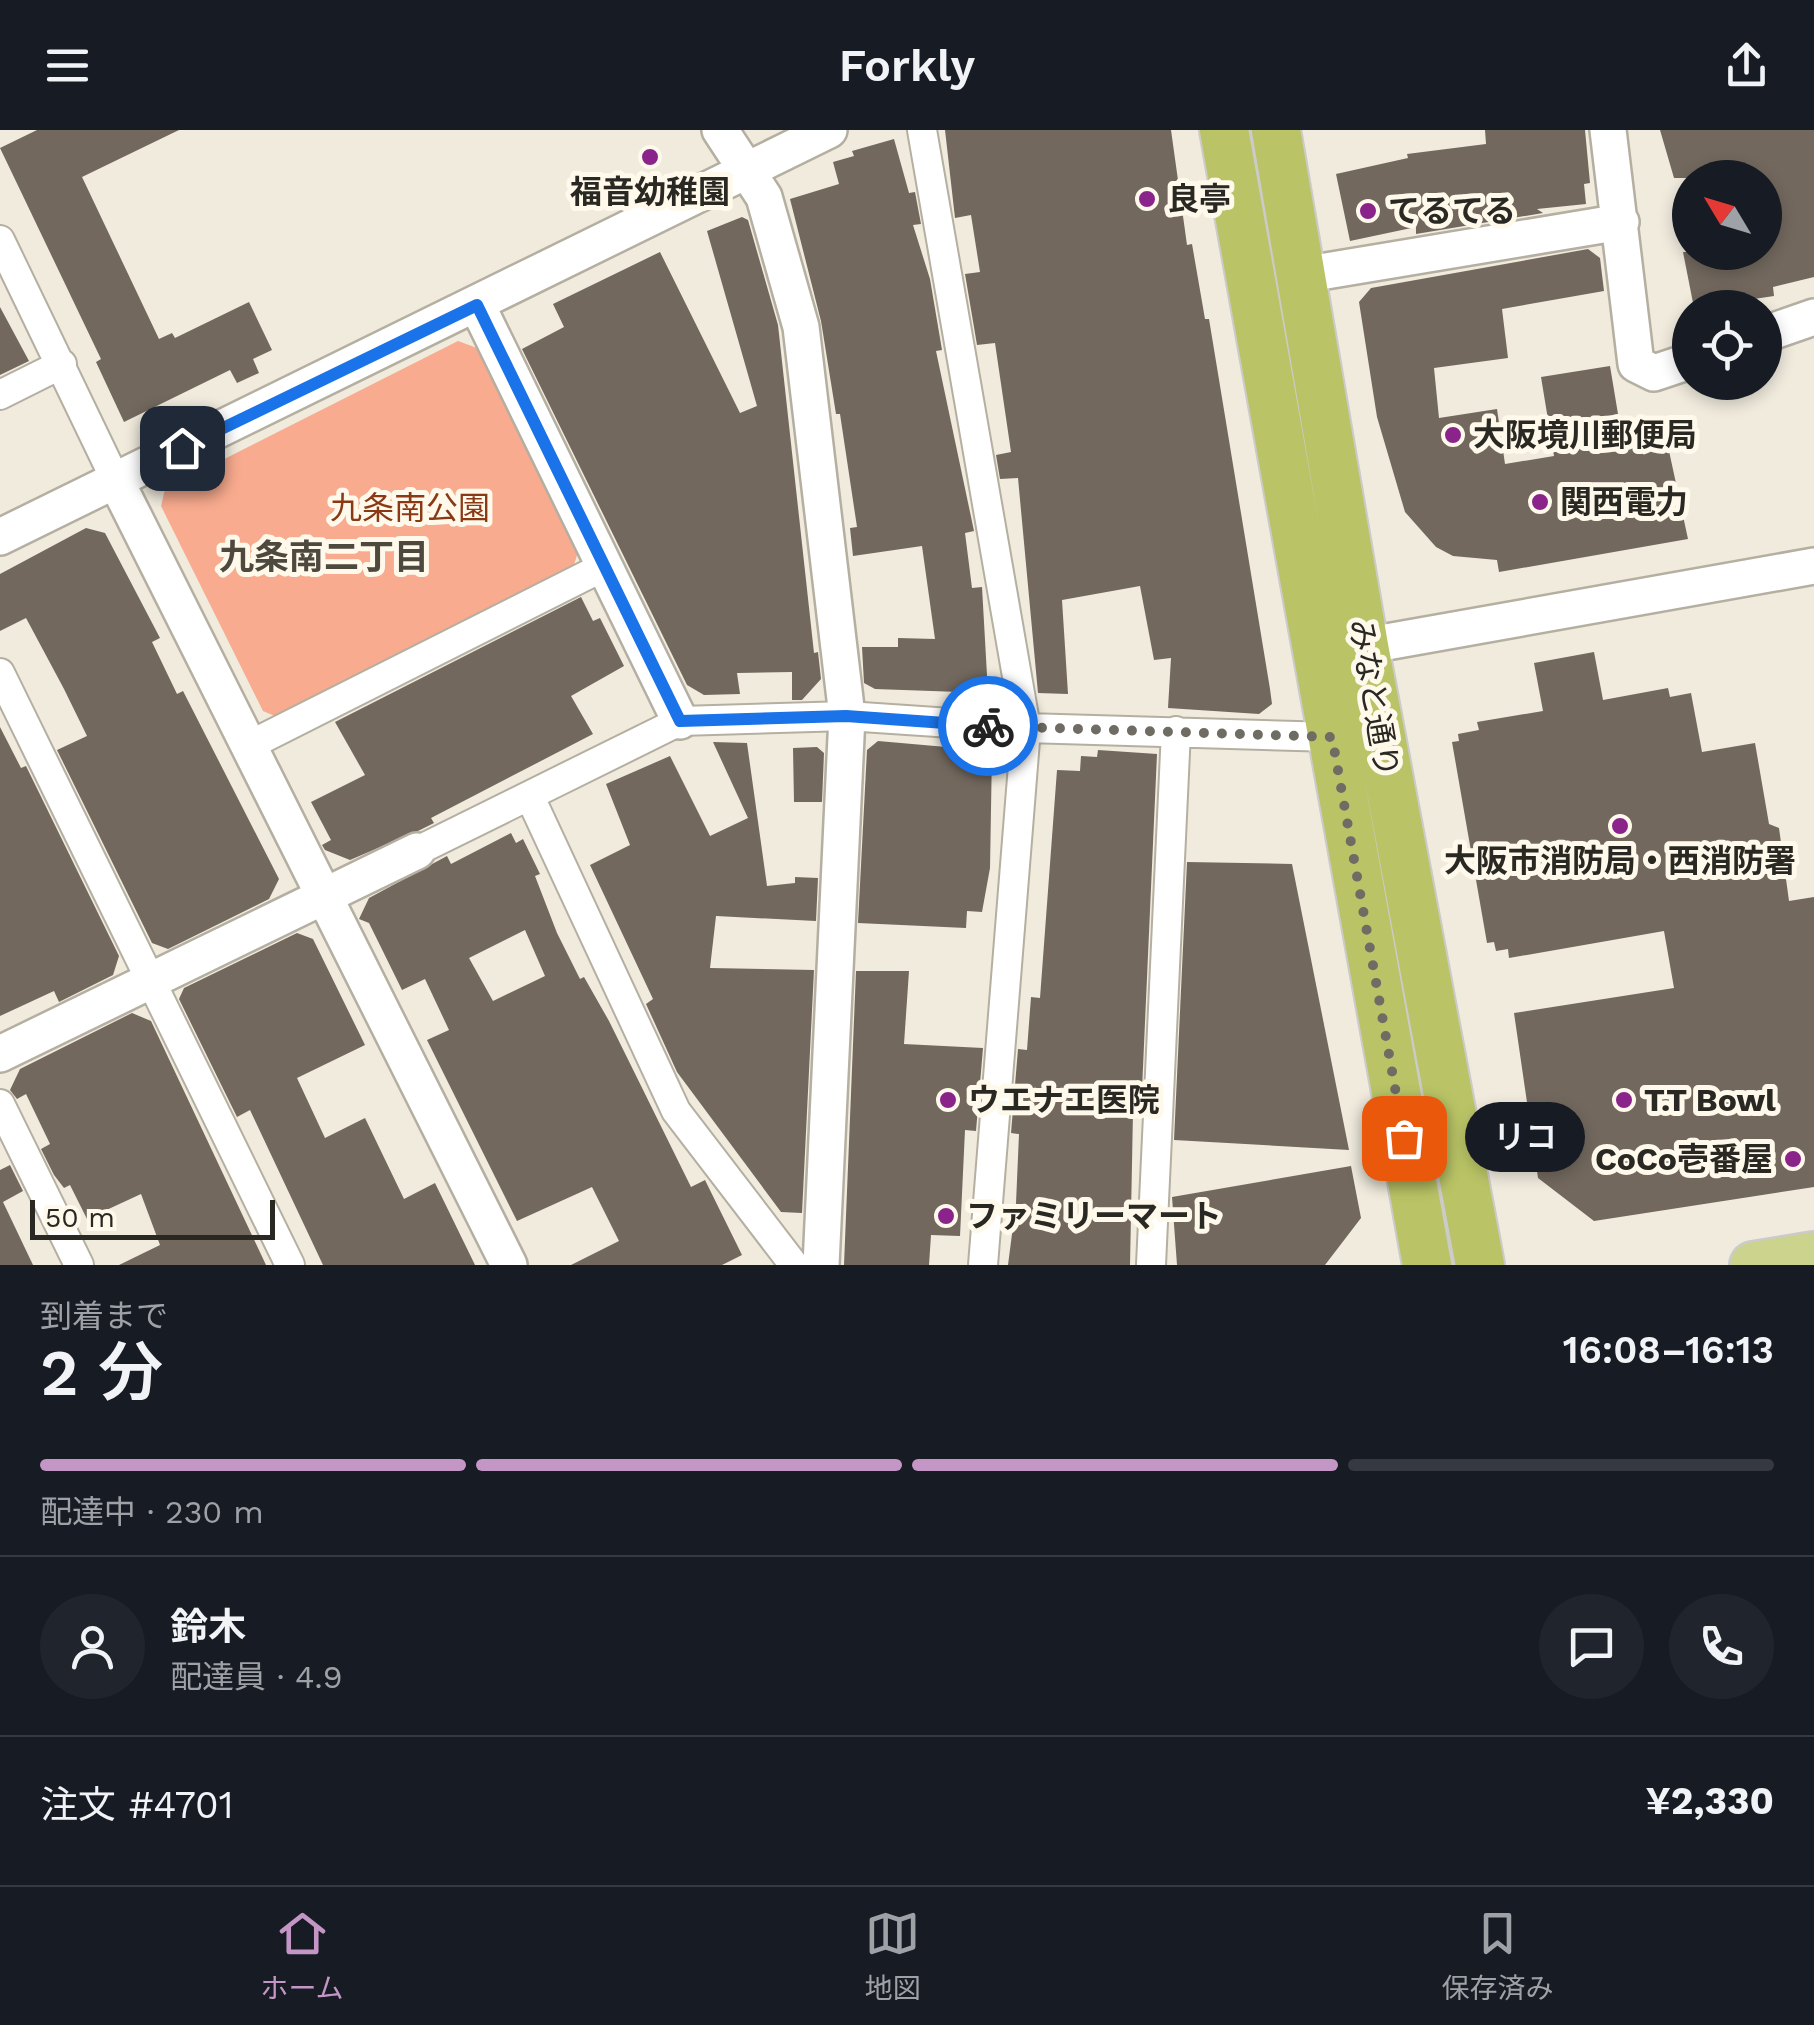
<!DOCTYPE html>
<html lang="ja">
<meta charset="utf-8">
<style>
body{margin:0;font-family:"Work Sans","Noto Sans JP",sans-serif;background:#20242c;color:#f1f3f6;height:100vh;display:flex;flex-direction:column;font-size:38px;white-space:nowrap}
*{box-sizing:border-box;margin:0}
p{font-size:32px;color:#9ea1a6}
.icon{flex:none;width:55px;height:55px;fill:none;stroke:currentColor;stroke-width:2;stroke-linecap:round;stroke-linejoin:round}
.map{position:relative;height:1135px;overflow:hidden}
.details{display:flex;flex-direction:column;background:#171b24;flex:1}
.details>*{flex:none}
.needle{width:65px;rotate:308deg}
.controls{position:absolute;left:1672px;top:30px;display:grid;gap:20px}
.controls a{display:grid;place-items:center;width:110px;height:110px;border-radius:50%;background:#171b24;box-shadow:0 5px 15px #0003;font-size:50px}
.scale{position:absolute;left:30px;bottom:25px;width:245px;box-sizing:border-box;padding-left:10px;border:5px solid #2a2823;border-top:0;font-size:28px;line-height:35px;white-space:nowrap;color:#2a2823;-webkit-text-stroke:8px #fef9ea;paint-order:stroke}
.pin{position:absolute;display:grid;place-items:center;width:85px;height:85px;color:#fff;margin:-42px;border-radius:20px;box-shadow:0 5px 15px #0006}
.courier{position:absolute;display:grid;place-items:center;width:100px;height:100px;margin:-50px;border:8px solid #1a73e8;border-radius:50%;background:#fff;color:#222;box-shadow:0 2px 12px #0007}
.bubble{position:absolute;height:70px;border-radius:35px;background:#171b24;box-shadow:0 5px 15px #0003;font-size:32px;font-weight:600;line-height:70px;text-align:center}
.headline em{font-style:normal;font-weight:600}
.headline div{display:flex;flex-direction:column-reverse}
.headline{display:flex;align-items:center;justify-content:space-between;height:170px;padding:0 40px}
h1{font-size:65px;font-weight:600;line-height:75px}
.bar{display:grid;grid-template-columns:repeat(4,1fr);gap:15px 10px;align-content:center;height:120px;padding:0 40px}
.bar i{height:12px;border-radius:8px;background:#363941}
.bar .selected{background:#c396c5}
.bar p{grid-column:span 4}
.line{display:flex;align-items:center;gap:25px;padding:0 40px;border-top:2px solid #363941}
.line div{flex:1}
.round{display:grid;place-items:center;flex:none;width:105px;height:105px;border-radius:52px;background:#20242c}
header{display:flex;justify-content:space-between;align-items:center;height:130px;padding:0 40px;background:#171b24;font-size:45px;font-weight:600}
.dock{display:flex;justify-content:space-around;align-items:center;height:140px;border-top:2px solid #363941;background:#171b24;font-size:28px;color:#9ea1a6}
.dock a{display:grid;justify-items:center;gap:5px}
.dock .selected{color:#c396c5}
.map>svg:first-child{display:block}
.green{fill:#f8ab8e}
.building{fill:#72685e;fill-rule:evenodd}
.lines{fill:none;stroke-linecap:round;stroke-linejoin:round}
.minor-casing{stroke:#b4afa1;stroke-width:32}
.tertiary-casing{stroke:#b4afa1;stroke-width:40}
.primary-casing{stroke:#cccbca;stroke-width:50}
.trunk-casing{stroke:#cccbca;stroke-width:52}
.minor{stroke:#fff;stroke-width:28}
.tertiary{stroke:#fff;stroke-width:35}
.primary{stroke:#cbd38c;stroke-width:45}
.trunk{stroke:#bac466;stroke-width:48}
.done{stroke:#6f6c64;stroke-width:10;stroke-dasharray:0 18}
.route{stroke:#1a73e8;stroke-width:12}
.poi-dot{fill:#8b248a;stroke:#fef9ea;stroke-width:4}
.labels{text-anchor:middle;stroke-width:10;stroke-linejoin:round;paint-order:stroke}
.poi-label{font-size:32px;font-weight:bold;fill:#2a2823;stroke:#fef9ea;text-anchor:start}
.park-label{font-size:32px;fill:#8a3915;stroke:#fef9ea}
.street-label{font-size:32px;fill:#2a2823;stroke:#fef9ea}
.neighbourhood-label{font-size:35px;font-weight:bold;fill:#4e493e;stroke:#fef9ea}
</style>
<header><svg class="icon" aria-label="menu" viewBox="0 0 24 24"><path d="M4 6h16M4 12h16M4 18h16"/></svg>Forkly<svg class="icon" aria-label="share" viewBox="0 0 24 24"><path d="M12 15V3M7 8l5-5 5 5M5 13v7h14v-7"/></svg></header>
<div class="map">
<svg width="1814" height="1135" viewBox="0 0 1814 1135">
<rect width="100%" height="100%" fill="#f0ebdd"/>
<path class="green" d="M458,211L477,218L578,422L572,441L277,587L263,581L161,376L165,359Z"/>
<path class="building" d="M37,0H179L82,47L159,209L172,203L175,208L249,172L272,220L253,229L259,243L237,253L230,240L124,292L96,232L101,229L0,18Z
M945,0H1171L1187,115L1192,114L1205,189H1209L1270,559L1272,574L1259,584L1168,578L1171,528L1154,530L1140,456L1062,470L1068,564L1038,563L1018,348L1000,349L996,325L1011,322L995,213L977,215L965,144L980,142L971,85L955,88Z
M1485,0H1585L1590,53L1584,54L1586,74L1537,79L1543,83L1416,104V97L1350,111L1336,44L1408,28L1407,24L1486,14Z
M1660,0H1814V147L1773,157L1774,166L1694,178L1683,122H1765V48H1674Z
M894,9L909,63L915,62L921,94L913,95L930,149L942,220L936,221L974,401L965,403L972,458L982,457L988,563L875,559L864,553L862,517H898V508L935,509L922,416L853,426L850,398L857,397L840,284H836L821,191L790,69L839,54L833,32L854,26L852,21Z
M742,87L748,90L778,195L814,523L818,522L821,549L802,570H792V542L737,543L740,564L704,565L687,555L522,219L564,197L553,174L660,122L740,283L757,276L707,101Z
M1588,119L1600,128L1604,161L1502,179L1508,228L1434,238L1439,288L1497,279L1505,334L1554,326L1541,247L1610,236L1623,314L1666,307L1688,409L1499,442L1497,430L1453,426L1436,417L1405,382L1377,287L1359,172L1371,158Z
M0,177L29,231L0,245Z
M86,398L105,403L160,508L152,512L177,564L183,561L279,749L269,769L168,819L152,813L57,620L87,606L64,559L26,488L0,501V444Z
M581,467L593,491L600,488L624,536L571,566L593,604L431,688L434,693L420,700L350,730L325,720L322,715L331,710L311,672L365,645L335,592Z
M1594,522L1603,570L1668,558L1670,567L1691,563L1702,622L1755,613L1769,694L1779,698L1789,771L1814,767V1057L1594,1091L1538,1048L1514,883L1674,858L1664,801L1509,828L1508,819L1496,821L1494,812L1487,813L1452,612L1459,611L1458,604L1479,600L1477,592L1543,581L1534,533Z
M0,597L21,638L26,636L119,826L113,845L59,872L54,861L0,886Z
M878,611L992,621L990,738L982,782L967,781L966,798L858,793L867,620Z
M713,612L747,613L767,756L795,753V747L818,748L816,791L716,786L710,838L814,840L802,1083L781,1082L677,942L646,874L653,869L590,735L630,715L606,654L670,626L710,706L748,688Z
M817,617L824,623L822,672H794L793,618Z
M1098,620L1157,624L1141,982H1133L1130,1135H1008L1016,1073L1019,1004L1011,1003L1018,919L1027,920L1031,867L1040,868L1057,640L1080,641L1081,626L1097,627Z
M511,703L516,713L523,709L540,744L535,746L557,803L580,849L584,847L609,891L691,1057L705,1050L742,1125L722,1135H571L619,1111L592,1057L517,1091L427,910L449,900L425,849L402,860L369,793L359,789L369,768L447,726L451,734ZM525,800L545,846L493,871L469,828Z
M1187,732L1292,734L1349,1020L1174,1010Z
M297,803L313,809L365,915L297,948L325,1008L365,988L404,1069L435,1053L475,1135H323L250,980L237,987L179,869L184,858Z
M856,841H909L904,914L983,918L976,1001L965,1000L960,1106L931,1105L929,1135H844Z
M132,883L151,891L266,1135H119L160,1115L141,1064L87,1089L70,1055L64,1058L54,1045L41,1019L50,1014L26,964L17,969L10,960L20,939Z
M10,1035L23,1061L3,1072L33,1135H0V1040Z
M1351,1036L1361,1088L1325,1135H1177L1172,1067Z"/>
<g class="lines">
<defs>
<path id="minor" d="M922,0L1026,598L983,1135
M0,110L116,351
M0,265L62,234
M0,543L290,1135
M250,615L605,436
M530,667L676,981L794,1135
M417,721L680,591L847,586L1026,598L1332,607
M0,974L79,1135
M1151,1135L1176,601"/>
<path id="tertiary" d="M720,0L764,67L801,197L847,586L821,1135
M1608,0L1636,234L1654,243L1690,231
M1302,145L1621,92
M477,175L680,591
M1765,204L1814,187
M116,351L509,1135
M0,407L829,0
M1364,516L1814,436
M0,924L417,721"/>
<path id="primary" d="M1753,1135L1814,1125"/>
<path id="trunk" d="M1224,0L1427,1135
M1276,0L1364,516L1480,1135"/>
</defs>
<use href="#minor" class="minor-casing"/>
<use href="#tertiary" class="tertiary-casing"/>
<use href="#primary" class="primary-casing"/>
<use href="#trunk" class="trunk-casing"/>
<use href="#minor" class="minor"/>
<use href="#tertiary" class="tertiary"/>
<use href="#primary" class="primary"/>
<use href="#trunk" class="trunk"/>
</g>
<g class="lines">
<path class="done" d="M988,596L1332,607L1404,1008"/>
<path class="route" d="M182,318L477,175L680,591L846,586L988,596"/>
</g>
<g class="poi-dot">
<circle cx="650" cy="27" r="10"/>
<circle cx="1147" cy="69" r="10"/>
<circle cx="1368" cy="81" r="10"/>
<circle cx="1453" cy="305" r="10"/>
<circle cx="1540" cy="372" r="10"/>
<circle cx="1620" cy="696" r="10"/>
<circle cx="948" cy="970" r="10"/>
<circle cx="1624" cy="970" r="10"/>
<circle cx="1793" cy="1029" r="10"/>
<circle cx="946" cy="1086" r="10"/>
</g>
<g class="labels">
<g class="poi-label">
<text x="650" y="73" text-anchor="middle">福音幼稚園</text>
<text x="1167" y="80">良亭</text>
<text x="1388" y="92">てるてる</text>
<text x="1473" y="316">大阪境川郵便局</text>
<text x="1560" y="383">関西電力</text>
<text x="1620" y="742" text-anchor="middle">大阪市消防局・西消防署</text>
<text x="968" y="981">ウエナエ医院</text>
<text x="1644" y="981">T.T Bowl</text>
<text x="1773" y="1040" text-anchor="end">CoCo壱番屋</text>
<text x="966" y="1097">ファミリーマート</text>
</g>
<g class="park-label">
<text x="410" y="389">九条南公園</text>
</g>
<g class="street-label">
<text transform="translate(1374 568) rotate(80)" y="11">みなと通り</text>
</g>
<g class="neighbourhood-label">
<text x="324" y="439">九条南二丁目</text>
</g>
</g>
</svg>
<div class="controls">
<a><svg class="needle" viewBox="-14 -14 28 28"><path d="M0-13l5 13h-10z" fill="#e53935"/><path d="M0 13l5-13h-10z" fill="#9ea1a6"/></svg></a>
<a><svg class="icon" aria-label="locate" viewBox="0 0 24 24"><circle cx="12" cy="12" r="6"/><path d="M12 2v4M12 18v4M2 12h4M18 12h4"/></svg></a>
</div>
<div class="scale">50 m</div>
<div class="pin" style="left:1404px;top:1008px;background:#ea580c"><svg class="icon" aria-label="bag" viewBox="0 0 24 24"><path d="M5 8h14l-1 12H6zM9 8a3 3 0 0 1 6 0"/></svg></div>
<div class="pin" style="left:182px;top:318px;background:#1f2937"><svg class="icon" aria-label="home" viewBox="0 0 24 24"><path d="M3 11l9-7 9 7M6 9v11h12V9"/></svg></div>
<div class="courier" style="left:988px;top:596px"><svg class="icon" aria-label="bike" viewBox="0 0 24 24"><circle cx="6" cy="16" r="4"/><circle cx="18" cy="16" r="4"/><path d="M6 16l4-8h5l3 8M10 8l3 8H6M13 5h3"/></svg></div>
<div class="bubble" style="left:1465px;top:972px;width:120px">リコ</div>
</div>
<section class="details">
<div class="headline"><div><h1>2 分</h1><p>到着まで</p></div><em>16:08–16:13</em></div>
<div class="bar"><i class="selected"></i><i class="selected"></i><i class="selected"></i><i></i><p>配達中 · 230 m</p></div>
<div class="line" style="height:180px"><a class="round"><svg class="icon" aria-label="person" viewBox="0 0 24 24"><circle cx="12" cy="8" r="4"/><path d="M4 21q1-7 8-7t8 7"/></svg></a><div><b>鈴木</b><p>配達員 · 4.9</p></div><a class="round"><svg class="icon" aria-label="chat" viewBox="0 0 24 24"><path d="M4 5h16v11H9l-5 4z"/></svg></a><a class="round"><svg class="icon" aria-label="phone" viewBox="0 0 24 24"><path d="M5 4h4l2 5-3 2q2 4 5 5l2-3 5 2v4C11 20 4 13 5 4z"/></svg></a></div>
<div class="line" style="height:130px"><div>注文 #4701</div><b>¥2,330</b></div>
</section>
<nav class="dock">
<a class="selected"><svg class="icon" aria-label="home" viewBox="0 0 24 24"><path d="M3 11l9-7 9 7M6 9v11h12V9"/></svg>ホーム</a>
<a><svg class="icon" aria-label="map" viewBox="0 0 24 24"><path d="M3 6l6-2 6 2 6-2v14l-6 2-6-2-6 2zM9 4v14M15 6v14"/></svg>地図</a>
<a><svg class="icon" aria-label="saved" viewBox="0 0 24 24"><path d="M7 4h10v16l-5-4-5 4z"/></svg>保存済み</a>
</nav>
